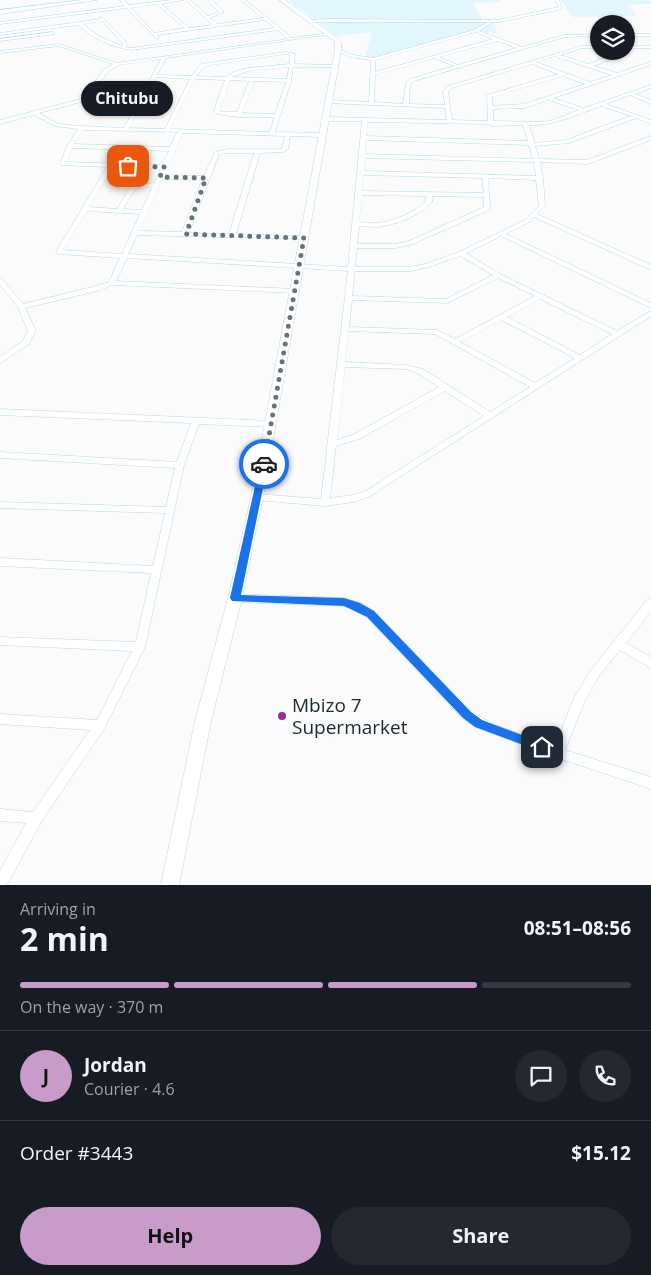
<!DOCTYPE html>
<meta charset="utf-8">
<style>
body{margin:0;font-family:"Open Sans",sans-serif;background:#242831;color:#f1f3f6;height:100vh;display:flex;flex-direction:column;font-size:19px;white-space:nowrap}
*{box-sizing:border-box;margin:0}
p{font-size:16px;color:#9ea1a6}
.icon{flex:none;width:28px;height:28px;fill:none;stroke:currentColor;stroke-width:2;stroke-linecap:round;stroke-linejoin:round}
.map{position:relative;height:885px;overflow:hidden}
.side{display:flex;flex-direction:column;background:#171b24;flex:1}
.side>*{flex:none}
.controls{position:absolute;left:590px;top:15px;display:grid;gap:10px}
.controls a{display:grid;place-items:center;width:45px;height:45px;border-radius:50%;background:#171b24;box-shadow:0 1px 4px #0004;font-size:25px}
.pin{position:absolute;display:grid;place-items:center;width:42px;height:42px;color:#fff;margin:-21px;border-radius:10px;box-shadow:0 2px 8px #0006}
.courier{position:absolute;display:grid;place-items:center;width:50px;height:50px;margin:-25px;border:4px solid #1a73e8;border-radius:50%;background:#fff;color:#222;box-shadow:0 1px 6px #0007}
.bubble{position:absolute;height:35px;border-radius:18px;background:#171b24;box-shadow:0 1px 4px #0004;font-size:16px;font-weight:700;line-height:35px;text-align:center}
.head em{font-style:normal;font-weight:700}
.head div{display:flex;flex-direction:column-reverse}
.head{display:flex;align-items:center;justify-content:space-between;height:85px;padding:0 20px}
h1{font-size:32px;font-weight:700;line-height:38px}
.bar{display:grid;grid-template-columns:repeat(4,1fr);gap:8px 5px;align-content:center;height:60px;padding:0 20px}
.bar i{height:6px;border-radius:4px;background:#363941}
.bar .active{background:#c89bc9}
.bar p{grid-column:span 4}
.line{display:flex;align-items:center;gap:12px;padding:0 20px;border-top:1px solid #363941}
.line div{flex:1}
.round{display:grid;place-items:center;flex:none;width:52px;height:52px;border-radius:26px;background:#242831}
.button{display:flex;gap:10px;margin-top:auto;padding:10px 20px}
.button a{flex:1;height:58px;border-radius:30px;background:#c89bc9;color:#111;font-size:20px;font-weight:700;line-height:58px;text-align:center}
.button a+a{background:#242831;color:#f1f3f6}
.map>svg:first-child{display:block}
.built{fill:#e2f6fe}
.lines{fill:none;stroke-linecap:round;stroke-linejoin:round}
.street-casing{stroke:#b2daec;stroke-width:1}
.secondary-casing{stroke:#b2daec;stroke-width:1}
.street{fill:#fff;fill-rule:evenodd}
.secondary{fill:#fff;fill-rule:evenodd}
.route{fill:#1a73e8}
.done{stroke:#687277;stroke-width:5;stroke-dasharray:0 9}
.poi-dot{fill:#952f93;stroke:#fbfbfb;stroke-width:2}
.labels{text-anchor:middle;stroke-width:5;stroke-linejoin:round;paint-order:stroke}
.near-poi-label{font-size:19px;fill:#192930;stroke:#fbfbfb;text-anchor:start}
</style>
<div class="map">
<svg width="651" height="885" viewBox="0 0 651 885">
<rect width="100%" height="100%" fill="#fbfbfb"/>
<path class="built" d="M288,0H501V2L473,3L482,20L494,21L497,33L477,32L374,59L365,57L372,32L337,36Z
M560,0H651V4L627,5L637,16L573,17Z"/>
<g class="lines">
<defs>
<path id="street" d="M120,0H124L129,5L172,0H183L161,4L189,28L213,25L186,0H190L208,16L219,12L208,0H212L224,12L210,18L218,24L263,18L241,0H245L292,38L329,33L331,34L166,58L157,75L192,76L201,64L286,52L295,54L294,64L335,65L337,66L335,67H293L291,81L275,132L322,133L325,135L322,137L290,136L288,149L284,152L260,153L236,234L304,236L306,237V239L137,235L128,254L348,267L362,121H325L322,119L325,117L447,120L445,108L326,103L325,102L328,100L369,102L371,60L350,57L336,50L338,49L353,55L373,58L474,30L488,22H312L311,20L326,19L499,20L559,7L555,0H559L562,9L499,22H493L479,31L522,47L564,35L599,34V36L564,37L414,81L410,84L409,104L445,105L443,92L448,86L582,46H599V48H582L560,55L589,64L619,52V51H623L624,54L594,66L617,73L651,62V65L553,98L584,108L651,85V88L635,94L651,100V104L630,95L606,104L651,120V124L636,118L569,143L535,146L539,159L587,160L651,136V140L588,164L540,162L543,178L545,206L537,214L651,265V270L534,217L529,222L506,234L651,303V308L501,236L466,253L500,274L617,331L651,311V316L370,496L354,502L325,506L257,500L254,499L252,497L254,495L257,494L321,499L348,271L127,258L116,281L296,289L300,291L296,293L113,285L97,291L25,308L36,331L29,344L0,363V357L23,341L28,331L18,307L0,285V278L2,279L23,304L92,287L109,282L120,258L59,254L56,252L107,167L61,165L60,164L67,146L78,129L55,126L34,115L0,124V120L81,99L105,69L113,64L59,46L0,53V51L59,44L117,63L288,39L278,30L132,50C111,47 94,39 78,25L0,35V33L101,19L99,17L101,16L127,43L126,47L132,48L275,28L265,20L157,35L159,38L157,39L127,8L0,24V22L125,6ZM157,4L185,28L154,33L131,8ZM103,21L123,44L122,46L98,36L83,24ZM476,32L493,39L375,72V60ZM497,41L517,48L458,65L439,57ZM286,54L291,55L289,64L248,68L234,72L226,77L196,76L205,66ZM556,56V57L612,75L590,82L536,62ZM435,58L454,66L410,79L406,83L403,104L374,102L375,75ZM161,59L124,128L81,126L58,124L39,113L85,101L109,71L118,65ZM532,64L558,74L487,95L488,121L452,120L448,92L452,88ZM289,67L287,79L232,77L248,71ZM563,76L585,84L524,104L492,106V97ZM156,77L190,79L165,129L129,128ZM195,79L225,80L214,110L217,114L239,117H274L270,132L170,129ZM230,80L249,81L237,112H221L220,110ZM254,81L286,82L275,114L242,113ZM548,100L579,110L550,121L539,122L493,121V109L525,108ZM601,106L631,116L566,140L535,143L529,125C554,126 578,114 601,106ZM368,122L489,124L491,126L523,125L528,141L366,136ZM83,130L177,132L170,147L74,144ZM183,133L285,136L282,148L281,149H228L215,152L204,176L164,175ZM366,140L529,145L533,159L365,154ZM72,148L169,151L162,165L67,162ZM228,153H254L229,234L189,233L219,154ZM365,158L534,162L536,176L364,171ZM113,167L161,169L154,183L131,186L117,209L89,207ZM363,175L482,178L484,193L362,191ZM488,178L536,180L539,206L525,220L459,252L425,264L411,267H355L357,248H396L413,244L487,211L490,207ZM162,179L202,180L182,232L139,231ZM152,187L142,210L123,209L135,189ZM362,195L426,196V202C415,211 397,220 383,222C375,224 367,223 359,222ZM432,196L484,197V207L409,241L396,244H357L359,226C367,226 375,228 383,226C399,224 421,214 432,202ZM87,211L140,214L122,254L63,250ZM460,256L493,275L446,299L352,296L355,271H411L429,267ZM498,278L535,296L455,339L437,330L349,327L352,300L447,303ZM540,299L612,334L580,355L507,317ZM501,320L575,358L535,383L460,342ZM348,331L435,334L530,387L490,412L423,369L406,365L345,362ZM345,367L406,369L417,373L439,387L353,435L337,440ZM445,391L484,416L364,492L353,495L330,498L336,446L359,439Z
M53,32L55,34L0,41V39Z
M626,34H651V36H626Z
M626,46H651V48H626Z
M0,409L271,421L275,424L271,427L199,424L184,465L145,647L104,729L41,822L7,885H0V871L26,823L0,821V809L33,812L90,730L0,724V714L97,720L132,651L0,645V637L136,642L151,573L0,566V558L153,566L165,513L0,508V502L166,507L175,468L0,458V452L177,462L191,423L0,415Z
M235,594L344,598L361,603L374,611L471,711C496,728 527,736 555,746L574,698L591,670L647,600L651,599V611L626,643L651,657V668L620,650L599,676L585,700L565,750L651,777V789L558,758L475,727L463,719L366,617L353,609L344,606L235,602L231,601L230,598L231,595Z"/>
<path id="secondary" d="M82,0H97L0,14V10Z
M279,0H285L337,38L341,42V50L263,497L242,598L211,721L179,885H161L195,721L228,598L251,497L335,50V42L333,40Z"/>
</defs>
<use href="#street" class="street-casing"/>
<use href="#secondary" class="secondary-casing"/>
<use href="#street" class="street"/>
<use href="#secondary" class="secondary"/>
</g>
<path class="route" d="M264,461L268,464L241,595L344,598L360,603L374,611L471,712L482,720L546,744L548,747L546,751L542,752L475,727L463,718L367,617L344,606L232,601L230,598L260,464Z"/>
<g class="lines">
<path class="done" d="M128,166L164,167L160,177L206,178L186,234L304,238L264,464"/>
</g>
<circle class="poi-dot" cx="282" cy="716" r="5"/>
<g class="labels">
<g class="near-poi-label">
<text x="292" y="712">Mbizo 7<tspan x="292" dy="22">Supermarket</tspan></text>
</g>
</g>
</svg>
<div class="controls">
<a><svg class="icon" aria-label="layers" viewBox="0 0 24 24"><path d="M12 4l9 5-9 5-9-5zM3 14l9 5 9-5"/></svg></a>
</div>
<div class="pin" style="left:128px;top:166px;background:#ea580c"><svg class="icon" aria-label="bag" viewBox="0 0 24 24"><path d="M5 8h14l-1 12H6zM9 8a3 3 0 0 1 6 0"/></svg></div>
<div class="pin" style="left:542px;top:747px;background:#1f2937"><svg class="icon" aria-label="home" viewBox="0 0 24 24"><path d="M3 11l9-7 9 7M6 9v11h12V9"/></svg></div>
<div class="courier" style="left:264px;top:464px"><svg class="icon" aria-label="car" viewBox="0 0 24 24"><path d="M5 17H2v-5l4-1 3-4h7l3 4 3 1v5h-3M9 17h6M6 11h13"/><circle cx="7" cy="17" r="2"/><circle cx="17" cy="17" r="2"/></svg></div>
<div class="bubble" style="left:81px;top:81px;width:92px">Chitubu</div>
</div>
<section class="side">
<div class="head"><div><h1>2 min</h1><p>Arriving in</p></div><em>08:51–08:56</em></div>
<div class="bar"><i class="active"></i><i class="active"></i><i class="active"></i><i></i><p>On the way · 370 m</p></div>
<div class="line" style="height:90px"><b class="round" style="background:#c89bc9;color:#111">J</b><div><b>Jordan</b><p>Courier · 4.6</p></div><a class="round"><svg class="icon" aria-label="chat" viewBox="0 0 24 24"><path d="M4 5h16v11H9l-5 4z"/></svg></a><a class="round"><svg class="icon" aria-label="phone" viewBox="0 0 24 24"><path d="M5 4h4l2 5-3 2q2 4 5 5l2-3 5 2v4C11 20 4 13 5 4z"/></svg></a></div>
<div class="line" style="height:65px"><div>Order #3443</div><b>$15.12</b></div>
<div class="button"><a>Help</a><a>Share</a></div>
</section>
